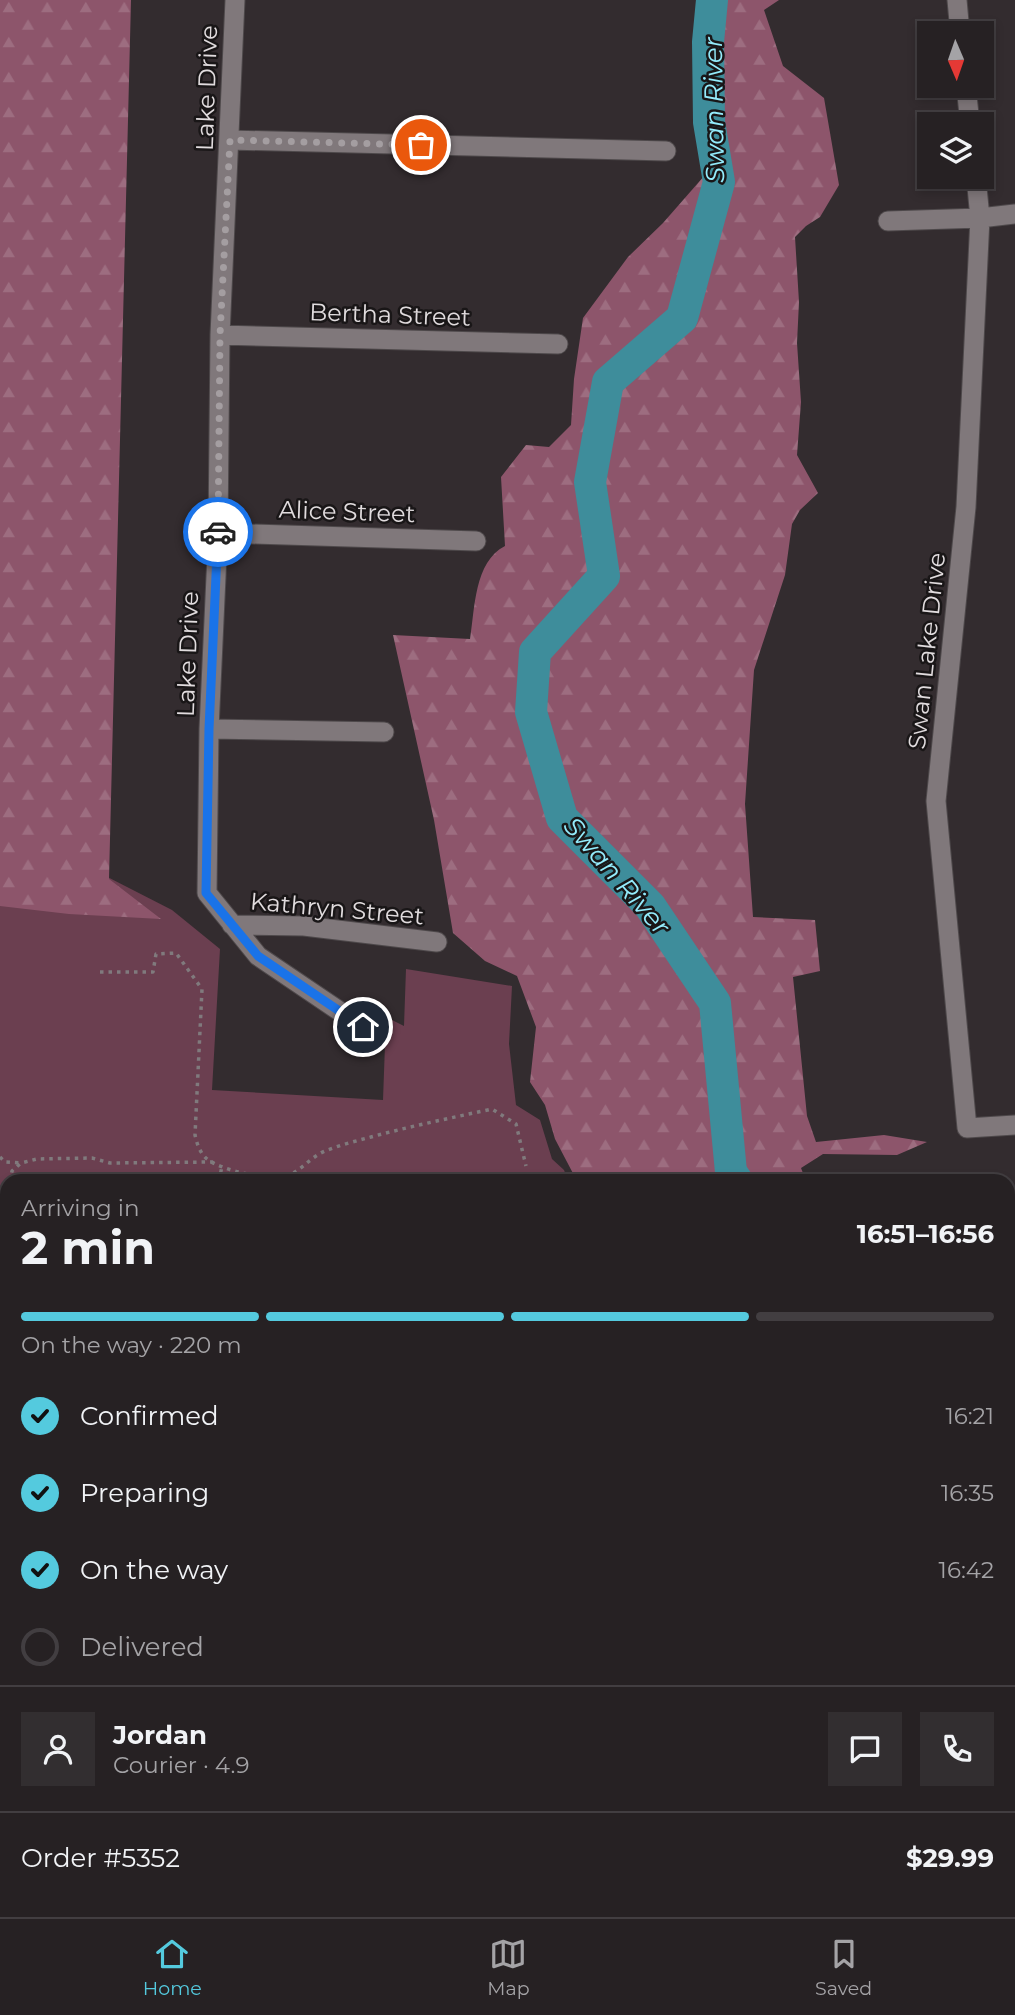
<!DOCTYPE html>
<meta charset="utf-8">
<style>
body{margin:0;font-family:Montserrat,sans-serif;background:#322e30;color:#f1f3f6;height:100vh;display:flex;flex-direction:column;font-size:26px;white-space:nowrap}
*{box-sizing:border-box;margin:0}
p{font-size:23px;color:#a4a3a6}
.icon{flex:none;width:38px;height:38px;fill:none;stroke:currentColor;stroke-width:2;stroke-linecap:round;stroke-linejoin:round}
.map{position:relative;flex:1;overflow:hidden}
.details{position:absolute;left:0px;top:1174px;width:1015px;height:744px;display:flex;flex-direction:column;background:#262123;border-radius:21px 21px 0 0;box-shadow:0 4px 10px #0003,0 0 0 2px #423e41}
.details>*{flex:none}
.needle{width:46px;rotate:178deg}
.controls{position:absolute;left:917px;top:21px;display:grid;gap:14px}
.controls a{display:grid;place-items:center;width:77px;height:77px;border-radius:0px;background:#262123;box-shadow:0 4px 10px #0003,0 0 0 2px #423e41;font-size:35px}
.pin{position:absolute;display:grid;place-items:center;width:60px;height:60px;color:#fff;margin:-30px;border:4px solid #fff;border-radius:50%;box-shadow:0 2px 7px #0007}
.courier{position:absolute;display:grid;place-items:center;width:70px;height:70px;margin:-35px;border:5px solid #1a73e8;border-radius:50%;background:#fff;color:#222;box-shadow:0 2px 9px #0007}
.summary em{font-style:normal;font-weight:700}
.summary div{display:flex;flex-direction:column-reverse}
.summary{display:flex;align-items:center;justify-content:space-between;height:119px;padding:0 21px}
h1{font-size:46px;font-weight:700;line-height:52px}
.bar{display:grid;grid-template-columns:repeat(4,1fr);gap:10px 7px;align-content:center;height:84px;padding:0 21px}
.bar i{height:9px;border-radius:5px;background:#423e41}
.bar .on{background:#54cade}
.bar p{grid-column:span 4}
.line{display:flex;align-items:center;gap:18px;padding:0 21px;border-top:2px solid #423e41}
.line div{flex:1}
.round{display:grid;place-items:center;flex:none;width:74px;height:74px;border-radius:0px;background:#322e30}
ol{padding:0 21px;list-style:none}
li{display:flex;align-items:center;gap:21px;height:77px}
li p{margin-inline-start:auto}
li .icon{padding:7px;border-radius:50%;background:#54cade;color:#111;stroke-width:4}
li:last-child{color:#a4a3a6}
li i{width:38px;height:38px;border:4px solid #423e41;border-radius:50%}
.tab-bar{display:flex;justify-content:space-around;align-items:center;height:98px;border-top:2px solid #423e41;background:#262123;font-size:19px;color:#a4a3a6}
.tab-bar a{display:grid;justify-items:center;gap:4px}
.tab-bar .on{color:#54cade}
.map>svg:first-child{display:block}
.green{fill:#6b3f50}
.forest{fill:url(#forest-firs)}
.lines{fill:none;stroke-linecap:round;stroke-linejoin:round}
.stream{stroke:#3e8d9b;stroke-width:5}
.river{stroke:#3e8d9b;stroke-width:32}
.minor-casing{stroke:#4e494b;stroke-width:21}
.major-casing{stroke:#4e494b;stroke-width:23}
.highway-casing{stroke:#4e494b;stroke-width:23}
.path{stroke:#807a7d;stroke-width:3.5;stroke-dasharray:3.5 5;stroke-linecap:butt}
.minor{stroke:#80787b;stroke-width:19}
.major{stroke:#a9778b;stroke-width:21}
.highway{stroke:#c57696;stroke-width:21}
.done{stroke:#a49ea1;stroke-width:7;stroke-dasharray:0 12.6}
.route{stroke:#1a73e8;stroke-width:9}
.labels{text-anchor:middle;stroke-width:5;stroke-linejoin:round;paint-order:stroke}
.street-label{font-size:24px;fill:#e1dcde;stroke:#191617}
.water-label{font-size:26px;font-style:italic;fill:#94ecfc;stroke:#191617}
</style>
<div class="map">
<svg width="1015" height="1917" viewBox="0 0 1015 1917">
<defs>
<pattern id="forest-firs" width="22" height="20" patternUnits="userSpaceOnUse" patternTransform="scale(1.75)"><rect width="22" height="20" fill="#8d556b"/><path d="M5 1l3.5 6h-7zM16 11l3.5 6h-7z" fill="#9d6d80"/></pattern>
</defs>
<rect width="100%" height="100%" fill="#332c2f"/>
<path class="green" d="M0,822L172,910L220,949L212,1090L383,1100L386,1017L404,1026L406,969L512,986L509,1044L516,1105L540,1120L552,1159L564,1170L568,1181H7V1535L0,1533Z"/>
<path class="forest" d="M0,0H131L109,879L161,919L69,914L0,906Z
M725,0H779L764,10L783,66L824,98L839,185L820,217L806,226L795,237L799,302L797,343L801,402L797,455L818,493L800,510L792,524L785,575L754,670L745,804L753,917L815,920L820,971L793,977L807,1116L816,1142L884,1135L927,1142L897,1155L823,1154L801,1168L806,1181H577L555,1139L545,1105L530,1082L536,1027L517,976L485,961L453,933L434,820L393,635L470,639C475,609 474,562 505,546L501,477L526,445L549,447L571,425L574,379L583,318L628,257L663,223L705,175Z
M1015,1613V1917H332L333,1911H1008V1614Z
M7,1855V1911H130L127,1917H0V1858Z"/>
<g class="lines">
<path class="stream" d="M836,1911L839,1917
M432,1917L436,1911"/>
<path class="river" d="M712,0L708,42L709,122L719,182L682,318L608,382L590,482L604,576L535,652L531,712L562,818L650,906L715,1003L731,1172L737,1181"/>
<defs>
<path id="minor" d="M235,0L220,335L218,533L209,729L207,893L258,956L363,1027
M957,0L960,33
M966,86L970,124
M230,140L666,151
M976,177L980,218L966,507L936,801L967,1128L1015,1125
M888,221L980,218L1015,214
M220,335L558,344
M218,533L476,541
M209,729L384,732
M232,925L304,926L437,942
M1008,1294H1015"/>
<path id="major" d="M1008,1405L1015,1404
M0,1647L7,1645"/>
<path id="highway" d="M1008,1442L1015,1441
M1008,1489L1015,1487
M1008,1565L1015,1563
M0,1751L7,1749
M0,1825L7,1823"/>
</defs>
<use href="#minor" class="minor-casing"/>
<use href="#major" class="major-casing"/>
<use href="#highway" class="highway-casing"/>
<path class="path" d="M100,972H153L156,954L176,953L202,989L195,1135C197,1144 200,1153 207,1159C223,1171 261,1178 280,1177C298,1176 308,1158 325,1151C340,1145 356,1141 371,1137C411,1126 451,1118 492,1109L516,1124L526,1166
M0,1157L5,1162L21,1163
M10,1181L12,1171L21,1163L37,1159L92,1158L110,1163L213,1162
M219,1181L222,1166
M7,1193L2,1236L7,1241
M0,1338L7,1340"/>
<use href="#minor" class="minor"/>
<use href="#major" class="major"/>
<use href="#highway" class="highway"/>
</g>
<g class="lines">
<path class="done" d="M218,532L220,335L230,140L421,145"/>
<path class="route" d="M218,532L209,729L206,893L258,956L363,1027"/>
</g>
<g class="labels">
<g class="street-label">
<text transform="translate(207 88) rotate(-88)" y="8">Lake Drive</text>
<text transform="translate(390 315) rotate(2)" y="8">Bertha Street</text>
<text transform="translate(347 512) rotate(2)" y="8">Alice Street</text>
<text transform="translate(927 651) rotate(-84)" y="8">Swan Lake Drive</text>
<text transform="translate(188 654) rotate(-88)" y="8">Lake Drive</text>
<text transform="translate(337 909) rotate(5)" y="8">Kathryn Street</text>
</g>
<g class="water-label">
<text transform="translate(714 110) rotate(-91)" y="9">Swan River</text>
<text transform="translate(617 876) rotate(49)" y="9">Swan River</text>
</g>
</g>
</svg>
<div class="controls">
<a><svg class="needle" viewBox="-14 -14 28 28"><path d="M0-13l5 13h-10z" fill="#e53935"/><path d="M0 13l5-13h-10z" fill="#a4a3a6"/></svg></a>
<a><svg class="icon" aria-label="layers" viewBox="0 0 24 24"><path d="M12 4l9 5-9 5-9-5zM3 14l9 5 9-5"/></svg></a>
</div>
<div class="pin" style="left:421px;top:145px;background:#ea580c"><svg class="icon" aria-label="bag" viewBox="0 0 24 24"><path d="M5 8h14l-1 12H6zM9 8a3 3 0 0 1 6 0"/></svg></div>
<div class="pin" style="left:363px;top:1027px;background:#1f2937"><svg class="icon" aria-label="home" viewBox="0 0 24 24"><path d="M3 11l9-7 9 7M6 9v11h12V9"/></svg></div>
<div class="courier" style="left:218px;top:532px"><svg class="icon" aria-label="car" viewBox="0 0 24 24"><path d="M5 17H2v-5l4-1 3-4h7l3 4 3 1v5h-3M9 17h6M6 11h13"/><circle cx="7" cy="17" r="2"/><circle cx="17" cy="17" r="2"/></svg></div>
<section class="details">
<div class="summary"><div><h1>2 min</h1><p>Arriving in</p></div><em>16:51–16:56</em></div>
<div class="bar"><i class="on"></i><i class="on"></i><i class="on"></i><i></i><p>On the way · 220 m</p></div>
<ol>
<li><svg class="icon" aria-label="check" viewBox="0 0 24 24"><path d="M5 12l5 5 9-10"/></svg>Confirmed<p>16:21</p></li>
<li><svg class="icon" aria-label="check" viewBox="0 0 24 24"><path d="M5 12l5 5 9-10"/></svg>Preparing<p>16:35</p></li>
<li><svg class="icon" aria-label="check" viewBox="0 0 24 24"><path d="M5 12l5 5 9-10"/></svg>On the way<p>16:42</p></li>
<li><i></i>Delivered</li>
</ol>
<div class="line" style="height:126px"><a class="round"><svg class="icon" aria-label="person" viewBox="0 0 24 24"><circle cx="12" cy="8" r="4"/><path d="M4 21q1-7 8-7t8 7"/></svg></a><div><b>Jordan</b><p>Courier · 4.9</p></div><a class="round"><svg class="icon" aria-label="chat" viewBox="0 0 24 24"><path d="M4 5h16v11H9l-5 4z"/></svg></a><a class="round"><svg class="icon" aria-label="phone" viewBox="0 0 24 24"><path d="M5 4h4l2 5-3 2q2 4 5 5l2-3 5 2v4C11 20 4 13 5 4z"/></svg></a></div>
<div class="line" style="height:91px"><div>Order #5352</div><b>$29.99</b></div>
</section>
</div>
<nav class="tab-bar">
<a class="on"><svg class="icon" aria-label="home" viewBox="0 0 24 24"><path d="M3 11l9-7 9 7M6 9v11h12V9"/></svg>Home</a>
<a><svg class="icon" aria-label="map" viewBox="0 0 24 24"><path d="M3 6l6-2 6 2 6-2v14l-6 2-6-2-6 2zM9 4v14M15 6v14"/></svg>Map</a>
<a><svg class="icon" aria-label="saved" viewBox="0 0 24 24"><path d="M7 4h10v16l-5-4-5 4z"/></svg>Saved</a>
</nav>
